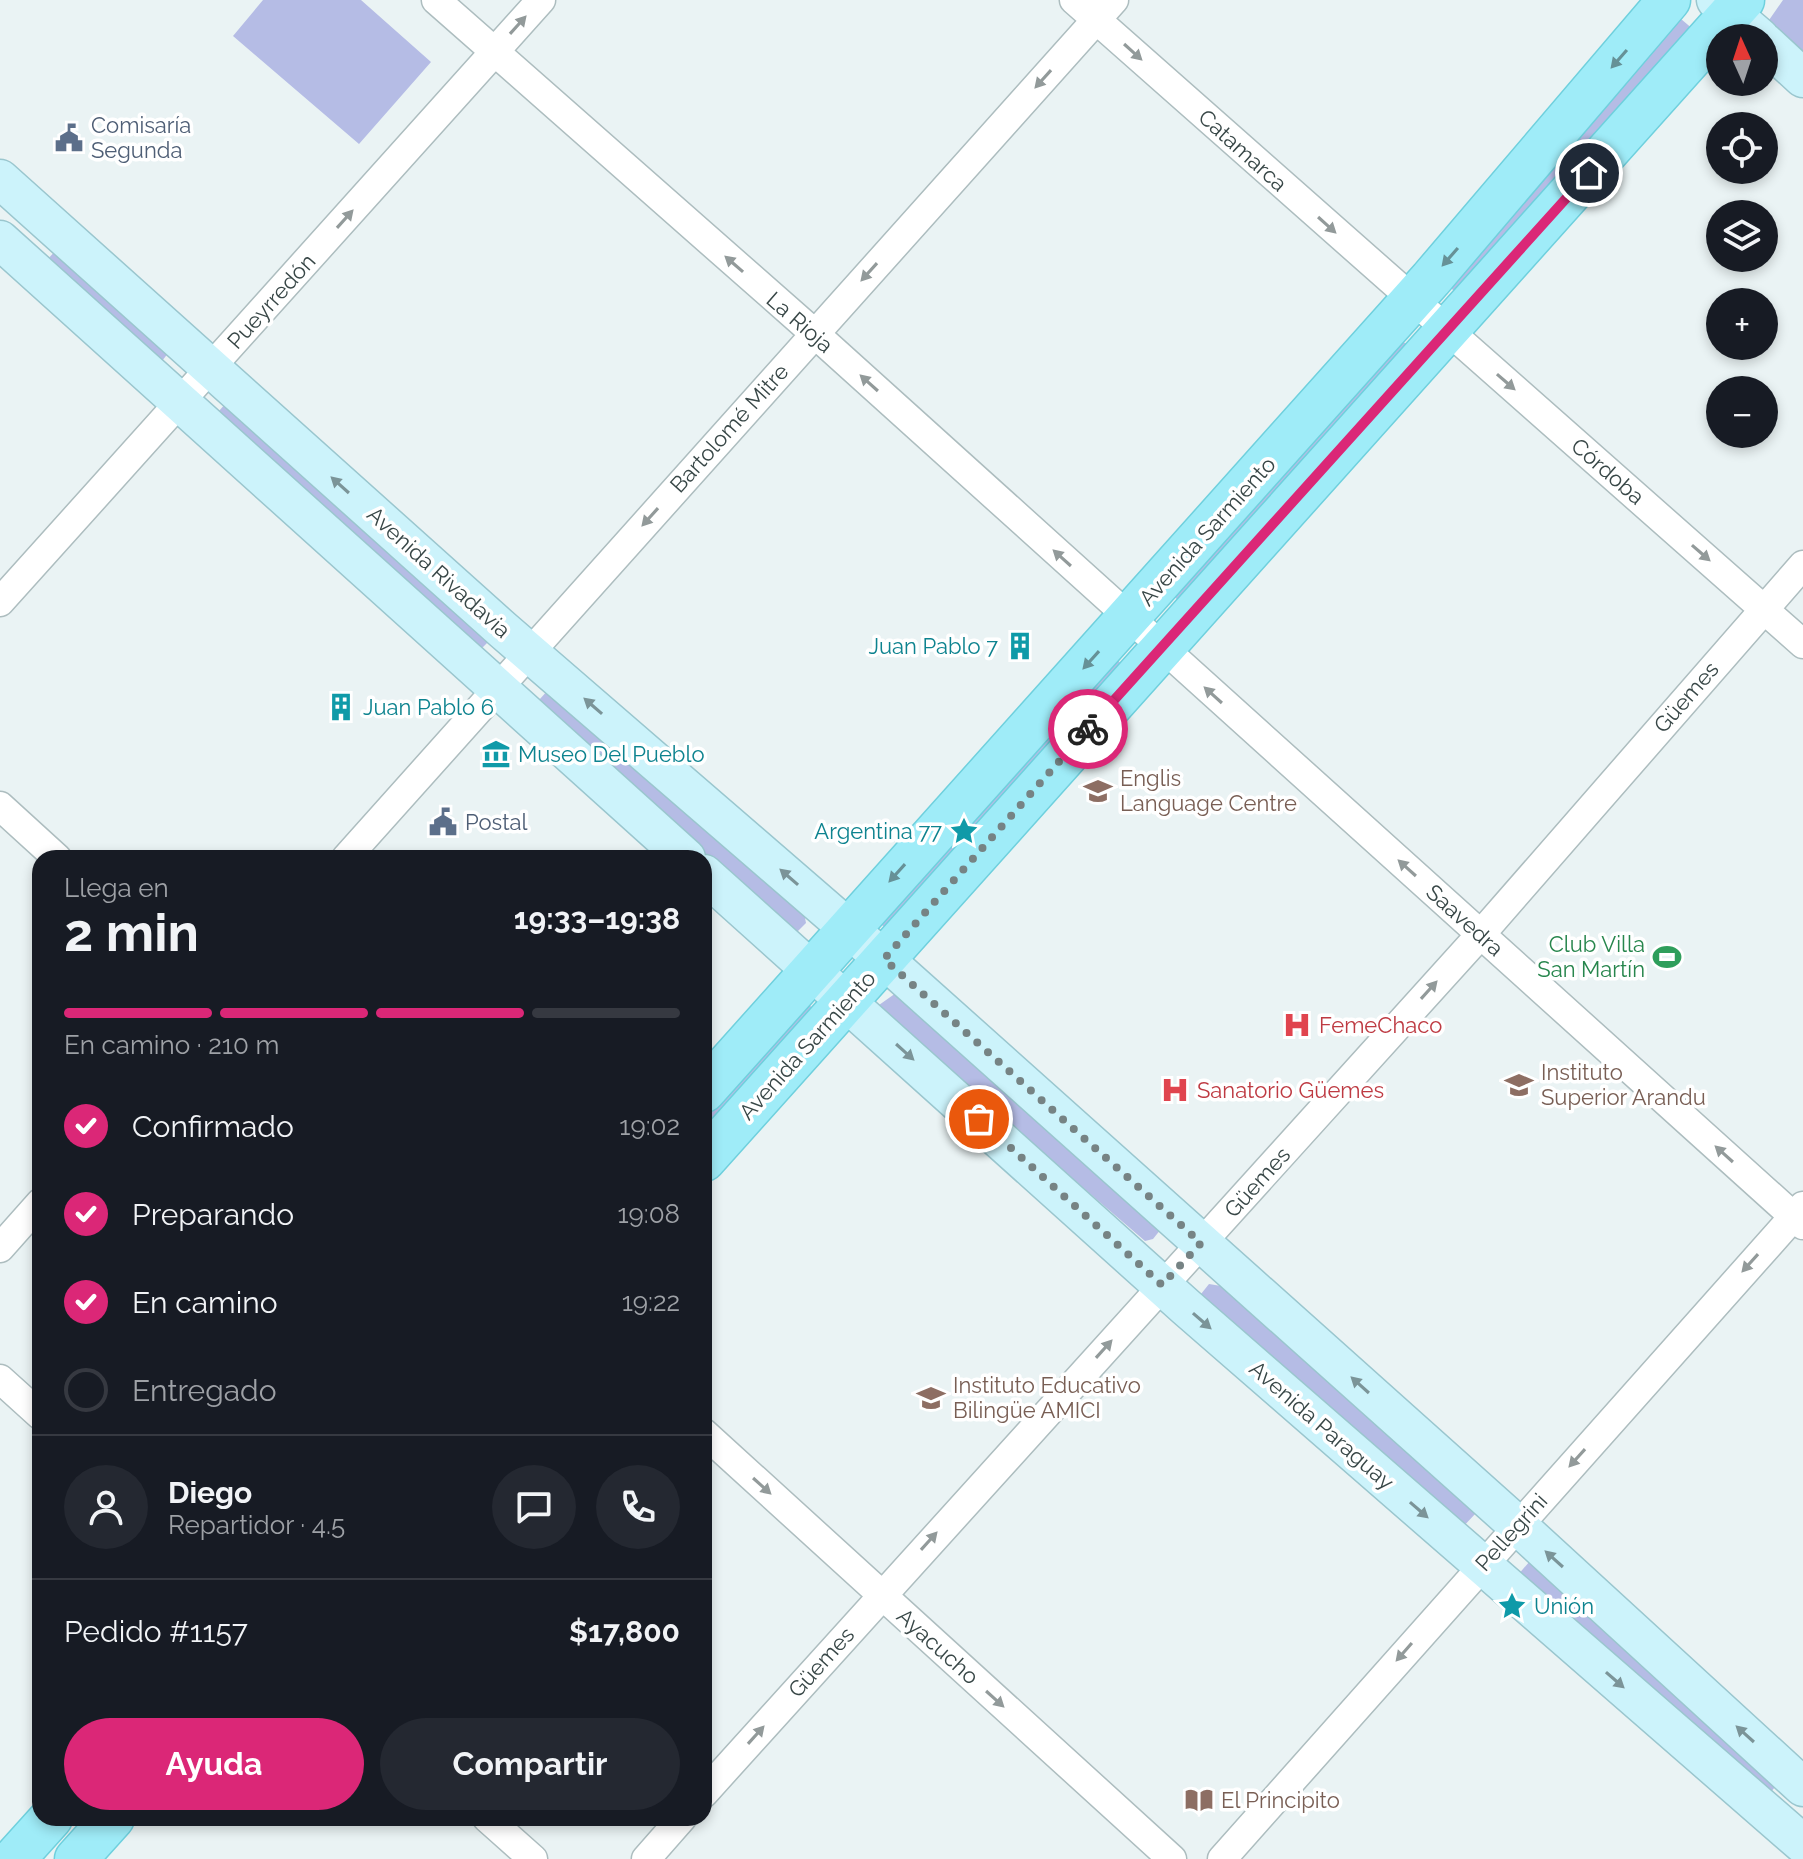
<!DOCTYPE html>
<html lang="es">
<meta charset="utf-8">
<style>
body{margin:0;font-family:Raleway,sans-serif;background:#242831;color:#f1f3f6;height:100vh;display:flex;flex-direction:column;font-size:30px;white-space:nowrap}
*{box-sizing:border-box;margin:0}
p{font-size:26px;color:#9ea1a6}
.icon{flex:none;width:44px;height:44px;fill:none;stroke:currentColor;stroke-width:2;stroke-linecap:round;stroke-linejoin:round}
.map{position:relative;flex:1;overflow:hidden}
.sheet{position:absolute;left:32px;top:850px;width:680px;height:976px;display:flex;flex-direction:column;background:#171b24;border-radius:24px;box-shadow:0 4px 12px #0003}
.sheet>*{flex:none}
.needle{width:52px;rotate:357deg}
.tools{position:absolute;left:1706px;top:24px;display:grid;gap:16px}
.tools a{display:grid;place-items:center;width:72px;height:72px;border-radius:50%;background:#171b24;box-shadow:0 4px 12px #0003;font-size:40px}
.pin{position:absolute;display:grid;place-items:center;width:68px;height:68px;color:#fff;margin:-34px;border:4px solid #fff;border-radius:50%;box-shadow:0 2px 8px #0007}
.courier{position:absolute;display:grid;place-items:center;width:80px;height:80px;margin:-40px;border:6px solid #db2777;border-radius:50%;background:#fff;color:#222;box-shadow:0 2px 10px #0007}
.overview em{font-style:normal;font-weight:700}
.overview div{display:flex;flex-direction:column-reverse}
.overview{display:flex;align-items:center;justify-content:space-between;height:136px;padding:0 32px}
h1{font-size:52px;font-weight:700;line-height:60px}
.bar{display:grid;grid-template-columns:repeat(4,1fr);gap:12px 8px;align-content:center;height:96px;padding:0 32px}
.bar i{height:10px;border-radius:6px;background:#363941}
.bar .on{background:#db2777}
.bar p{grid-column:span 4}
.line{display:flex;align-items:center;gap:20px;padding:0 32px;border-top:2px solid #363941}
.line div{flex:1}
.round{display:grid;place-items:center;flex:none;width:84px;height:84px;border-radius:42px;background:#242831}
ol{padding:0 32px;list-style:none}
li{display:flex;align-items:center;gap:24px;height:88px}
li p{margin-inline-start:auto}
li .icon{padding:8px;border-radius:50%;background:#db2777;color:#fff;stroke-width:4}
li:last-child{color:#9ea1a6}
li i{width:44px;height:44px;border:4px solid #363941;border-radius:50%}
.primary-button{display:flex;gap:16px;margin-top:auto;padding:16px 32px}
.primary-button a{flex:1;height:92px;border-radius:48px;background:#db2777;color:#fff;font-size:32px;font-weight:700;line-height:92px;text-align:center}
.primary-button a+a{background:#242831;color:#f1f3f6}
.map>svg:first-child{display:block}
.green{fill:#b5bce5}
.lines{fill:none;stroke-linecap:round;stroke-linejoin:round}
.street-casing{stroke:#adbdbf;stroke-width:31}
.secondary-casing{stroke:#9ac6ce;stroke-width:41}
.primary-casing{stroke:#6fd0dd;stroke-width:45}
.street{stroke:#fff;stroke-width:28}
.secondary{stroke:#ccf3fb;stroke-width:38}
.primary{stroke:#9fecf8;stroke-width:42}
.oneway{fill:#929a9a}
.oneway2{fill:#669197}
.oneway3{fill:#7b9498}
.done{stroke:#768384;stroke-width:8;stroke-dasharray:0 14.4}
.route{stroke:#db2777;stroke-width:10}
.labels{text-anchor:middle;stroke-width:7;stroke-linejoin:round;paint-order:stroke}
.service-label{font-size:22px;fill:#4e5e75;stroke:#fff;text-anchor:start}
.street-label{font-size:22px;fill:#384747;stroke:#fff}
.culture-label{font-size:22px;fill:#0d838f;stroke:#fff;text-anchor:start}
.education-label{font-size:22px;fill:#785e54;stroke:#fff;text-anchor:start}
.leisure-label{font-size:22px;fill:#27864d;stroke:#fff;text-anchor:end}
.health-label{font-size:22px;fill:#be3a42;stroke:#fff;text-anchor:start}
</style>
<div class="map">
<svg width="1803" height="1859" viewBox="0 0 1803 1859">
<rect width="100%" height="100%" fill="#eaf3f4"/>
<path class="green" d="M263,0H361L431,62L359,144L233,36Z
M1783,0H1803V68L1767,23Z
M1681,19L1694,30L1457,293L1448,286L1673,23Z
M59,247L169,352L162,361L46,261Z
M1397,339L1409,345L1181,602L1170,594Z
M226,403L489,641L480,650L220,419L219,411Z
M1116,658L1122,665L887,929L878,922Z
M549,689L804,913L806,923L798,931H791L541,706L539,700Z
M896,993L1161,1229L1153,1239L1145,1241L878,1011L879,1005Z
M804,1001L814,1009L704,1142V1104Z
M1209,1284L1221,1286L1476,1513L1460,1530L1204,1305L1201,1294Z
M1530,1561L1778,1783L1764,1801L1517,1576Z"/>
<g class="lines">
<defs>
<path id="street" d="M436,0L814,333L1803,1225
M1074,0L1803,644
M0,602L541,0
M0,806L57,858
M346,858L1114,0
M0,1248L40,1203
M0,1379L40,1415
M704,1433L1172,1859
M704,1793L1481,934L1803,565
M487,1818L533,1859
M646,1859L682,1818
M1222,1859L1803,1206"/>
<path id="secondary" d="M1716,0L1760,38
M1764,42L1803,78
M0,179L503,630L902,975L1517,1525L1803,1787
M0,240L686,858
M704,874L1186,1307L1803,1844"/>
<path id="primary" d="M704,1091L1431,279L1669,0
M704,1160L1743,0
M14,1859L51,1818
M76,1859L113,1818"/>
</defs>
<use href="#street" class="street-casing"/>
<use href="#secondary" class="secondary-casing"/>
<use href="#primary" class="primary-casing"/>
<use href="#street" class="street"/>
<use href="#secondary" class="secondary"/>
<use href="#primary" class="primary"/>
</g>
<defs><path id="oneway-solid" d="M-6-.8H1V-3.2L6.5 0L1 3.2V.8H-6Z" transform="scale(2)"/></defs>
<g class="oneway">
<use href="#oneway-solid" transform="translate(518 25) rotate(-48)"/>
<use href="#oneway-solid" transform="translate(1133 52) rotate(42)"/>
<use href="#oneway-solid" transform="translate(1043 79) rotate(132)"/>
<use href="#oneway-solid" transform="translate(345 219) rotate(-48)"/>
<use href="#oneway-solid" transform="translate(1327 225) rotate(42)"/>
<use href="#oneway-solid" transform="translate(734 264) rotate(-139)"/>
<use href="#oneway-solid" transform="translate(869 272) rotate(132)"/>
<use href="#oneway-solid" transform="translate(1506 382) rotate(41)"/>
<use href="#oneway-solid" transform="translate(869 383) rotate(-138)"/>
<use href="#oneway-solid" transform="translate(650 517) rotate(132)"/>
<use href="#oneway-solid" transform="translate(1701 553) rotate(41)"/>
<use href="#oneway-solid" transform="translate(1062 558) rotate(-138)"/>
<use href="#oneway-solid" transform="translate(1213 695) rotate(-138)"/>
<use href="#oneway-solid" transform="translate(1407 868) rotate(-138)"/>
<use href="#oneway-solid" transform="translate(1429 990) rotate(-48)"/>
<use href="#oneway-solid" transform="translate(1724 1154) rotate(-138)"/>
<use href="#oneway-solid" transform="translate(1750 1263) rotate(132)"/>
<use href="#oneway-solid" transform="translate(1104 1349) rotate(-48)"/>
<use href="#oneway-solid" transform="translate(1577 1458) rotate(132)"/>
<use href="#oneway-solid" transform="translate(762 1486) rotate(42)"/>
<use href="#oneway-solid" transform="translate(929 1541) rotate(-48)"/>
<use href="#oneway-solid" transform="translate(1404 1652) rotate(131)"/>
<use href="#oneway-solid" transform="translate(995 1699) rotate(42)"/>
<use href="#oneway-solid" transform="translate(756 1735) rotate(-48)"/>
</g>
<g class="oneway2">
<use href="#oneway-solid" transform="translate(1619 59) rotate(131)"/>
<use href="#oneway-solid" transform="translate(1450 257) rotate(131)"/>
<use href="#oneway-solid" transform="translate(1091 660) rotate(132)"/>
<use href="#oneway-solid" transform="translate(897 873) rotate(132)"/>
</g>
<g class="oneway3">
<use href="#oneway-solid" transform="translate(340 485) rotate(-138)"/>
<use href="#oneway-solid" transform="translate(593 706) rotate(-139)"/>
<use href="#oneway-solid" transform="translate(789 877) rotate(-139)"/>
<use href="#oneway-solid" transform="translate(905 1052) rotate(42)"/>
<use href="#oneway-solid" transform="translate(1202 1321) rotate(41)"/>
<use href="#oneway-solid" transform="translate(1360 1385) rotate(-138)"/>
<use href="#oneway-solid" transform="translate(1419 1510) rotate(41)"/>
<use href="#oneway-solid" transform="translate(1554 1559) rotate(-138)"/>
<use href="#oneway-solid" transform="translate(1615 1680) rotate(41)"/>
<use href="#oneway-solid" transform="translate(1745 1734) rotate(-138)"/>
</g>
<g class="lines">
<path class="done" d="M979,1119L1162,1285L1201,1243L884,959L1088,729"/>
<path class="route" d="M1088,729L1589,173"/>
</g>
<defs>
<symbol id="civic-bare" viewBox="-9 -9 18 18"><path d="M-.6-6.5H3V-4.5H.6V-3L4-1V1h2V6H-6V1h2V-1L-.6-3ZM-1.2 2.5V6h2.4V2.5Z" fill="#5c6f8a" stroke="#fff" stroke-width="2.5" paint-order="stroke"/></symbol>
<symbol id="building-bare" viewBox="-9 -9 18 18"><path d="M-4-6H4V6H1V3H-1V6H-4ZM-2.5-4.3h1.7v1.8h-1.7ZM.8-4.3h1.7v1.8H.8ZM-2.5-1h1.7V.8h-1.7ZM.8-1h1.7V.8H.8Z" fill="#0f9aa8" stroke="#fff" stroke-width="2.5" paint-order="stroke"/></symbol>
<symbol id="museum-bare" viewBox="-9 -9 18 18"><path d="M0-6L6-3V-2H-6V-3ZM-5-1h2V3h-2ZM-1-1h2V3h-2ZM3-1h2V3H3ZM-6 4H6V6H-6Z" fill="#0f9aa8" stroke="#fff" stroke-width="2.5" paint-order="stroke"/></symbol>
<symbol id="school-bare" viewBox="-9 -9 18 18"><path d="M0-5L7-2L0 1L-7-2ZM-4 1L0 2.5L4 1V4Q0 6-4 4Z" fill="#8d6e63" stroke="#fff" stroke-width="2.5" paint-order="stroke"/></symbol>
<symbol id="sight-bare" viewBox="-9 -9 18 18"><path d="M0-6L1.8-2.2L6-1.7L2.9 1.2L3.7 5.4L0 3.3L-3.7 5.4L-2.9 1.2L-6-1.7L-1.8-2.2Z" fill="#0f9aa8" stroke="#fff" stroke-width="2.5" paint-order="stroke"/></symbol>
<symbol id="stadium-bare" viewBox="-9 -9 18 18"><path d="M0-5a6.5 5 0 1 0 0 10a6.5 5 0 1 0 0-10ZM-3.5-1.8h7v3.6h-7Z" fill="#2e9e5b" stroke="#fff" stroke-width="2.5" paint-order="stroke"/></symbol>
<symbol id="hospital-bare" viewBox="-9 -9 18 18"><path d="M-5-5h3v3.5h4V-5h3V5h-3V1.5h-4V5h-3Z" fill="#e0444e" stroke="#fff" stroke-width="2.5" paint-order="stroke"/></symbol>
<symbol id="library-bare" viewBox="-9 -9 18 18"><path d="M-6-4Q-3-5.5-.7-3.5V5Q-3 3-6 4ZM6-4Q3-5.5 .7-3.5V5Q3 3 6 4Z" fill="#8d6e63" stroke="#fff" stroke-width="2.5" paint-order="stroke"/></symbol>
</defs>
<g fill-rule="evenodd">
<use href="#civic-bare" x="49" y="118" width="40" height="40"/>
<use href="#building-bare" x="1000" y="626" width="40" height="40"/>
<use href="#building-bare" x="321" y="687" width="40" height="40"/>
<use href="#museum-bare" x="476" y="734" width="40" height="40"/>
<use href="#school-bare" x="1078" y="771" width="40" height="40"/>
<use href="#civic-bare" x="423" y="802" width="40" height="40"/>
<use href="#sight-bare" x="944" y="811" width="40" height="40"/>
<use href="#stadium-bare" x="1647" y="937" width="40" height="40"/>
<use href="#hospital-bare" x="1277" y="1005" width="40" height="40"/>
<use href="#school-bare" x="1499" y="1065" width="40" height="40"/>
<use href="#hospital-bare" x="1155" y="1070" width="40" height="40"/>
<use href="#school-bare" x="911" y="1378" width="40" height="40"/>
<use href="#sight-bare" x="1492" y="1586" width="40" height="40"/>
<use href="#library-bare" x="1179" y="1780" width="40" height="40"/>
</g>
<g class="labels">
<g class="service-label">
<text x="91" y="133">Comisaría<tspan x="91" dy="25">Segunda</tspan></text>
<text x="465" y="830">Postal</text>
</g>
<g class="street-label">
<text transform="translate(1243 150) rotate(42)" y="8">Catamarca</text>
<text transform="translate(271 301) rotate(-48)" y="8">Pueyrredón</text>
<text transform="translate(800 322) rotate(41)" y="8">La Rioja</text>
<text transform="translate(729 428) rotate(-48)" y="8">Bartolomé Mitre</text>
<text transform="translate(1608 471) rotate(41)" y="8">Córdoba</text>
<text transform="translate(1207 531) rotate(-48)" y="8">Avenida Sarmiento</text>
<text transform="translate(439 572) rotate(42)" y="8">Avenida Rivadavia</text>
<text transform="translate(1686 697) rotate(-49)" y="8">Güemes</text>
<text transform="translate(1465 920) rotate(42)" y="8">Saavedra</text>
<text transform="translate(807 1045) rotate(-48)" y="8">Avenida Sarmiento</text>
<text transform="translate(1257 1182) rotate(-48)" y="8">Güemes</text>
<text transform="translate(1322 1425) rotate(41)" y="8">Avenida Paraguay</text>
<text transform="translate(1511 1532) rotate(-48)" y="8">Pellegrini</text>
<text transform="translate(938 1646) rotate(42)" y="8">Ayacucho</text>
<text transform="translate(821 1662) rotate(-48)" y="8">Güemes</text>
</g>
<g class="culture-label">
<text x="998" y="654" text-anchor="end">Juan Pablo 7</text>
<text x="363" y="715">Juan Pablo 6</text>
<text x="518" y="762">Museo Del Pueblo</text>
<text x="942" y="839" text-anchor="end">Argentina 77</text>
<text x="1534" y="1614">Unión</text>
</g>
<g class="education-label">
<text x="1120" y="786">Englis<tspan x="1120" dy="25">Language Centre</tspan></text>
<text x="1541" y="1080">Instituto<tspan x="1541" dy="25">Superior Arandu</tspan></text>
<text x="953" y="1393">Instituto Educativo<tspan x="953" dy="25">Bilingüe AMICI</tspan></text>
<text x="1221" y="1808">El Principito</text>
</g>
<g class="leisure-label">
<text x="1645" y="952">Club Villa<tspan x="1645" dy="25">San Martín</tspan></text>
</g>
<g class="health-label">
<text x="1319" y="1033">FemeChaco</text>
<text x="1197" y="1098">Sanatorio Güemes</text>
</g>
</g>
</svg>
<div class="tools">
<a><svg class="needle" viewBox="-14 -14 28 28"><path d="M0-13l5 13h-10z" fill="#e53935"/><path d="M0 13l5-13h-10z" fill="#9ea1a6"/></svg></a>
<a><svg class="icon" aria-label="locate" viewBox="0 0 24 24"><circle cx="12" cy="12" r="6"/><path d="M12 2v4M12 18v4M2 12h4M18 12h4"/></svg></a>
<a><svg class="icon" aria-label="layers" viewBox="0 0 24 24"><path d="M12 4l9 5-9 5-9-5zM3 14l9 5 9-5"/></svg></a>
<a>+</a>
<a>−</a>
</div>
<div class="pin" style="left:979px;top:1119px;background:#ea580c"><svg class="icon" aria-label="bag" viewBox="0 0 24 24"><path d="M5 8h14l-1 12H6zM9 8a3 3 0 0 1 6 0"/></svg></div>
<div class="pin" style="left:1589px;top:173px;background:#1f2937"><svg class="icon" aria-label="home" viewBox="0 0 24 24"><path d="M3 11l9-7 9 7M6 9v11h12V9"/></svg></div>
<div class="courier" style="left:1088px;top:729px"><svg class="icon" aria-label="bike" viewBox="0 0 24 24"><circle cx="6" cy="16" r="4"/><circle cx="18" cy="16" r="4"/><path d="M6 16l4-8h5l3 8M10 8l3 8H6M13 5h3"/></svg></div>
<section class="sheet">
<div class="overview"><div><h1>2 min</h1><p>Llega en</p></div><em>19:33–19:38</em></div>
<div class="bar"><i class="on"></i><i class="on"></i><i class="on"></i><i></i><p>En camino · 210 m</p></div>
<ol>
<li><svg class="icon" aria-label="check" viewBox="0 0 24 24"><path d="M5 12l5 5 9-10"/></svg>Confirmado<p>19:02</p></li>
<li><svg class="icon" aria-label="check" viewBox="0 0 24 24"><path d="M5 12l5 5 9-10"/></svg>Preparando<p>19:08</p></li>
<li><svg class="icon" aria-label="check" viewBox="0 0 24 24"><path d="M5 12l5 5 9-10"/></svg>En camino<p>19:22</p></li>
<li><i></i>Entregado</li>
</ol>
<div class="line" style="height:144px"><a class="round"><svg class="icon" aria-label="person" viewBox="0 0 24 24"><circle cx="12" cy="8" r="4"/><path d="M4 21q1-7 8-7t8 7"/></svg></a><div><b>Diego</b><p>Repartidor · 4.5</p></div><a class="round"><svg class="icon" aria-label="chat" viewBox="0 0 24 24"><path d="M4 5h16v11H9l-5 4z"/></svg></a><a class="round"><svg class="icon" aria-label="phone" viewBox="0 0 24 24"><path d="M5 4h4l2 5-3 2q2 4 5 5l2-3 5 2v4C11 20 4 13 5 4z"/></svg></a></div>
<div class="line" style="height:104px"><div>Pedido #1157</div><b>$17,800</b></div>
<div class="primary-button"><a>Ayuda</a><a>Compartir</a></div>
</section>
</div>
